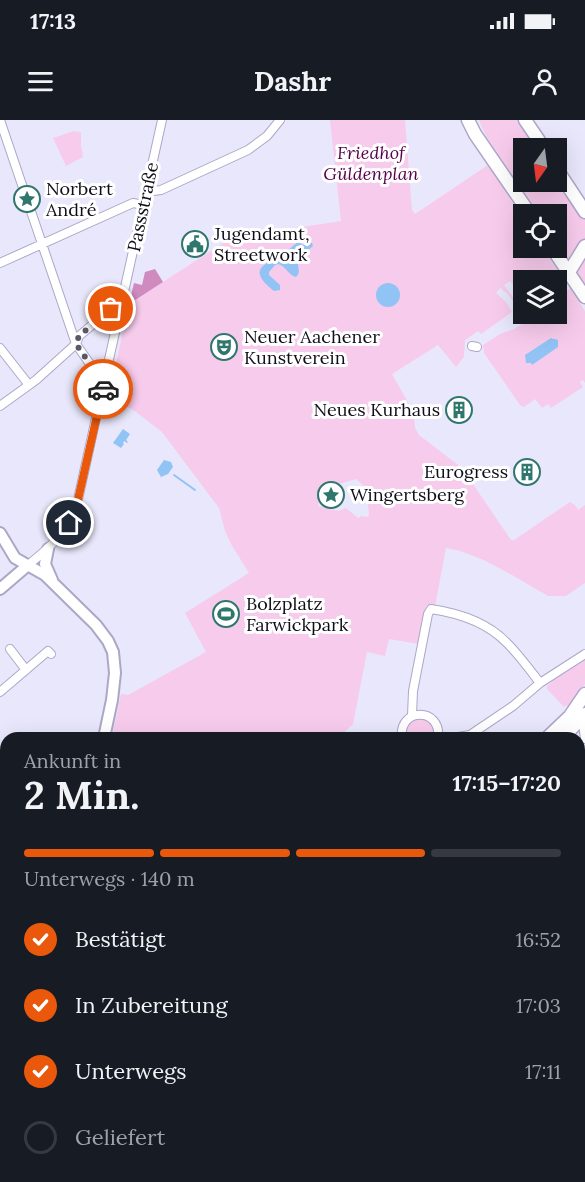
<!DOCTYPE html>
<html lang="de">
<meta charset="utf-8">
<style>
body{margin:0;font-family:Lora,serif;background:#20242c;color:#f1f3f6;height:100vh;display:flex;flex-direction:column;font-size:22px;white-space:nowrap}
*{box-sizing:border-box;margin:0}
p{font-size:20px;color:#9ea1a6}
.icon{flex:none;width:33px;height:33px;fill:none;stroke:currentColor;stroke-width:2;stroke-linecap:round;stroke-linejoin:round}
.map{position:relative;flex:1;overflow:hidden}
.sheet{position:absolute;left:0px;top:612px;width:585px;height:450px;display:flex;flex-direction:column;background:#171b24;border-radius:18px 18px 0 0;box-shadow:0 6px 24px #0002}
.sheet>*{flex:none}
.needle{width:39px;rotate:194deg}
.tools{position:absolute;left:513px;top:18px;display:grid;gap:12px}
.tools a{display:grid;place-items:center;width:54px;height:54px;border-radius:0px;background:#171b24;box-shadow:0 6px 24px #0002;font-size:30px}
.pin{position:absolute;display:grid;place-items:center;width:51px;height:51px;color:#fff;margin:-26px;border:3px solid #fff;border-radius:50%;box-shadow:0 2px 6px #0007}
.courier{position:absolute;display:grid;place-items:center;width:60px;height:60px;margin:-30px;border:4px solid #ea580c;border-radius:50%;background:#fff;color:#222;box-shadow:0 2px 8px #0007}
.headline em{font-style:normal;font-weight:700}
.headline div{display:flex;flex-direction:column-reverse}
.headline{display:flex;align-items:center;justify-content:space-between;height:102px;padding:0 24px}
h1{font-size:39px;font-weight:700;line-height:45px}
.bar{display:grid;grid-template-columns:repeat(4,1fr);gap:9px 6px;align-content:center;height:72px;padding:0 24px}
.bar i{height:8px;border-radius:4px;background:#363941}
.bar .selected{background:#ea580c}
.bar p{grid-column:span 4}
ol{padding:0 24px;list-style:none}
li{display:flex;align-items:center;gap:18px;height:66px}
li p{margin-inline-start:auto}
li .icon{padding:6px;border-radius:50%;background:#ea580c;color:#fff;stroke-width:4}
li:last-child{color:#9ea1a6}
li i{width:33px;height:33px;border:3px solid #363941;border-radius:50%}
.status{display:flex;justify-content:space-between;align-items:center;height:42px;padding:0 30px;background:#171b24;direction:ltr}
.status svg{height:16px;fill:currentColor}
header{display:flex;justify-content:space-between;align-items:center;height:78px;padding:0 24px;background:#171b24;font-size:27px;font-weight:700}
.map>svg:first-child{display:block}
.green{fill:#f7cbec;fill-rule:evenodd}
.forest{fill:#cf8ac0}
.water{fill:#91c3f4}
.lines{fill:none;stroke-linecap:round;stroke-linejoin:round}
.stream{stroke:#91c3f4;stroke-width:2}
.street-casing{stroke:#aca7c7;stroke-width:10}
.secondary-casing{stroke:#aca7c7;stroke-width:14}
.primary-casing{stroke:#aca7c7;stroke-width:15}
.street{stroke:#fff;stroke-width:8}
.secondary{stroke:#fff;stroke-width:10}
.primary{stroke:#fff;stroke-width:12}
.done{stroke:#5b5967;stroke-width:6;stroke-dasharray:0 10.8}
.route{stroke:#ea580c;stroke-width:8}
.labels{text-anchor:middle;stroke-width:6;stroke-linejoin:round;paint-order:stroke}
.park-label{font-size:18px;font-style:italic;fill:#56004b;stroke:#fff}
.poi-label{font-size:18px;fill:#0f0d18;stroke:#fff;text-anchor:start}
.street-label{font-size:18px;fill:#0f0d18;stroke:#fff}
</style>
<div class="status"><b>17:13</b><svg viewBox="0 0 49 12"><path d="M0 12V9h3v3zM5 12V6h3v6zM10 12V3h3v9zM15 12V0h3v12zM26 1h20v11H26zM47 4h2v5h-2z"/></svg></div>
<header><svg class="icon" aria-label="menu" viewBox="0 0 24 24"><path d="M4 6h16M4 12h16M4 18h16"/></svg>Dashr<svg class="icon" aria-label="person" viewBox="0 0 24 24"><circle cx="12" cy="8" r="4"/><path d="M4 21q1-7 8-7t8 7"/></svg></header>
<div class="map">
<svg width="585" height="1062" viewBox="0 0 585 1062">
<rect width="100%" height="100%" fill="#e9e7fb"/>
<path class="green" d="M330,0H405L412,90L415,94L488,45L523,99L524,128H542L559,152L553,160H524L523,180L510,161L504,165L520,187L518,188L508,174L500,168L496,173L506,182L512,192L481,214L478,211L465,220L464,237L456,247L438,225L392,254L410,286L414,294L415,308L419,315L462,348L511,420H514L570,382L575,385L578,390L585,385V463L566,476H548L512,455L486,441L461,431L446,428L435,486L428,485L426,486L419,524L389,519L385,536L367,532L353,604L338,618H112L121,574L128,575L206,532L185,493L249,453L231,424L225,411L219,388L162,312L132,289L108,280L129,184L231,118L341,101ZM356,359L366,368L369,394L368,397L361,396L358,398L346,388L338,391L318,386L323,365L328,363L339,364Z
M479,0H521L540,28H524V62H556L557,53L585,97V166L557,124L556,94H537C516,64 492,34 479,0Z
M74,11L81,12V26L83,37L66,46L53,18Z
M570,168L585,191V263L583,260L580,262L583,267L551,288L548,284L542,288L535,279L524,287L520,285L484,233L483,225L500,214L514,209L537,194H556L557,180Z
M585,536V564L569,588L566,585L564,587L547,569V566L552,562L551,560Z
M417,598L428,599L435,606L436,618H405C405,605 407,604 417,598Z"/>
<path class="forest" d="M155,149L163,162L129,184L134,163L142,165L145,152Z"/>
<path class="water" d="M298,122L303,125L307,122L312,123L313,126C309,130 302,133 299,140C296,148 302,151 296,157C288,155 286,146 278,144L275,145L269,152V155L280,165V170L274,171C268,166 254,155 262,147C265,143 271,142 274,138C276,135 276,131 278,129L288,130Z
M376 175a12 12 0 1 1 24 0a12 12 0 1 1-24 0Z
M551,218L553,219H555L558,220V227L532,245L531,243H526L525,235Z
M123,309L130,314L126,320L128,322L127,323L124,321L123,323L124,324L121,328L113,323Z
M164,340L171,342L173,347L168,354L161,357L157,350Z"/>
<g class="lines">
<path class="stream" d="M174,355L195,370"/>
<defs>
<path id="street" d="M0,0L76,224L97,254L106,257
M146,72L161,70L248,30L267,16L280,0
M0,143L133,83L144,85
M472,226L477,227
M0,228L29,265
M0,286L36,260L76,224L79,216L111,189H121
M28,445C53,425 64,415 77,384L162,0
M10,529L26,550
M0,572L48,531L51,534
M412,596L413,571L428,494L431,489C458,493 487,502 507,523C519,535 530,550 540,563
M582,597L585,619
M439,617H458L470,615L513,586L540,563L585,534
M402,618C398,587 442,587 438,618
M0,779L6,776
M0,828L6,835
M0,954L6,949
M0,1022L6,1030
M25,1056L31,1062
M387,1056L389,1062
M229,1062L236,1056
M339,1062L350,1056"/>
<path id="secondary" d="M0,413L15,438L45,455L96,505L108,521L113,532L115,553L112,580L104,618
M48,429L45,444L52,460
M0,469L28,445
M244,1056L249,1062
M521,1062V1056"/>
<path id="primary" d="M468,0L475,14L530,94
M525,0L544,28
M556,48L585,92
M552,128L585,177
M569,152L585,126
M547,618L570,596L585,574
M563,618L585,594
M78,1062L84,1056
M94,1062L101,1056"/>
</defs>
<use href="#street" class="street-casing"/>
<use href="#secondary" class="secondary-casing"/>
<use href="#primary" class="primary-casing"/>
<use href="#street" class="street"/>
<use href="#secondary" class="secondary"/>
<use href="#primary" class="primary"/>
</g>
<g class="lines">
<path class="done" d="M103,269L106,257L97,254L76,224L79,216L111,189"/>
<path class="route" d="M69,403L77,384L103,269"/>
</g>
<defs>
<symbol id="sight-ring" viewBox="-11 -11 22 22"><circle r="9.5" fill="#fff" stroke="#2f766c" stroke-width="1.5"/><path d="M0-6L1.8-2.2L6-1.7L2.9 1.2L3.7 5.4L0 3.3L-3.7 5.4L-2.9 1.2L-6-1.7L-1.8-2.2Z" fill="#2f766c"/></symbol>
<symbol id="civic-ring" viewBox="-11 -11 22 22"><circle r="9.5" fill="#fff" stroke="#2f766c" stroke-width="1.5"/><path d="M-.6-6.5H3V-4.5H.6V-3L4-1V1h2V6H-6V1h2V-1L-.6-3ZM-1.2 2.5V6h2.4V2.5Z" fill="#2f766c"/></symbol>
<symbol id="theatre-ring" viewBox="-11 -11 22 22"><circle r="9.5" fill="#fff" stroke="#2f766c" stroke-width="1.5"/><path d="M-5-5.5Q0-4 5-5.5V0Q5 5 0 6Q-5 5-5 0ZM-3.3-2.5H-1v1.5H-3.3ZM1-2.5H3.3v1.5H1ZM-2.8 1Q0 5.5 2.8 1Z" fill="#2f766c"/></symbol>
<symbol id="building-ring" viewBox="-11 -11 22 22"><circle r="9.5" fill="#fff" stroke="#2f766c" stroke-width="1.5"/><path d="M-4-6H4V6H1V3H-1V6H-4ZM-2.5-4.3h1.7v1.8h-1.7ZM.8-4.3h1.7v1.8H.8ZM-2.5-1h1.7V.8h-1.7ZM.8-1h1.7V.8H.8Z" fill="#2f766c"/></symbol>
<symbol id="stadium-ring" viewBox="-11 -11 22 22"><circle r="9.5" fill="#fff" stroke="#2f766c" stroke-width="1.5"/><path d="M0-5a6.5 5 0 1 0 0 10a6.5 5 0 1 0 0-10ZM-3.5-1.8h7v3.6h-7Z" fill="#2f766c"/></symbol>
</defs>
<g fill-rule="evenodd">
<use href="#sight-ring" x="12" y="64" width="30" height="30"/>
<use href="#civic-ring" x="180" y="109" width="30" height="30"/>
<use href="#theatre-ring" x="209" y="212" width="30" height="30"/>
<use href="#building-ring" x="444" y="275" width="30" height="30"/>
<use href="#building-ring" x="512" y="337" width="30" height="30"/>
<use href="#sight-ring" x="316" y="360" width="30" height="30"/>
<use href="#stadium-ring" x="211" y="479" width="30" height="30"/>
</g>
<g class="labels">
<g class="park-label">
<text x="371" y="39">Friedhof<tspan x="371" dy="21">Güldenplan</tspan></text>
</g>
<g class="poi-label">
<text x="46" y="75">Norbert<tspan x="46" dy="21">André</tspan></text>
<text x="214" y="120">Jugendamt,<tspan x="214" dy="21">Streetwork</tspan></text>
<text x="244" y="223">Neuer Aachener<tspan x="244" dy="21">Kunstverein</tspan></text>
<text x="440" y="296" text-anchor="end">Neues Kurhaus</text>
<text x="508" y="358" text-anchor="end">Eurogress</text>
<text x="350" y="381">Wingertsberg</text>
<text x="246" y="490">Bolzplatz<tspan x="246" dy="21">Farwickpark</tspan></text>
</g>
<g class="street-label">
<text transform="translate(143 87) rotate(-78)" y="6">Passstraße</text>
</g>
</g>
</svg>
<div class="tools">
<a><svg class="needle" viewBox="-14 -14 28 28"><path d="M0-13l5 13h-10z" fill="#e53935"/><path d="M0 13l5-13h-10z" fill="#9ea1a6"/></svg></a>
<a><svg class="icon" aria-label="locate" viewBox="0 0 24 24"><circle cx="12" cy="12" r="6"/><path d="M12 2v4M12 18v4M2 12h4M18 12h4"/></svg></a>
<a><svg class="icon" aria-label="layers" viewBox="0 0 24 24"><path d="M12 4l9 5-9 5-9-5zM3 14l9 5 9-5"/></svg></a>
</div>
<div class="pin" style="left:111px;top:189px;background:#ea580c"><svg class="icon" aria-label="bag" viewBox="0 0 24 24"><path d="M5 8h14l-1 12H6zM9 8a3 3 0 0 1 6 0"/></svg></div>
<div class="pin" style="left:69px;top:403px;background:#1f2937"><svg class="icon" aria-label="home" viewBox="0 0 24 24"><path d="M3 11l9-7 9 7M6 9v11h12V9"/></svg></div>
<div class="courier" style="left:103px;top:269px"><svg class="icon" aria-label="car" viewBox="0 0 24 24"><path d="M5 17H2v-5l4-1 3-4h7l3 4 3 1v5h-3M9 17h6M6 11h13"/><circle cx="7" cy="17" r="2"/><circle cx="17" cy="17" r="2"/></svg></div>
<section class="sheet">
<div class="headline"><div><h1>2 Min.</h1><p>Ankunft in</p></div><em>17:15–17:20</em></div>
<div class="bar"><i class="selected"></i><i class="selected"></i><i class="selected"></i><i></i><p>Unterwegs · 140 m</p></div>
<ol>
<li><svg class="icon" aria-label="check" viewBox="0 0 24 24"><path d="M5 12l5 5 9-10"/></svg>Bestätigt<p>16:52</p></li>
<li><svg class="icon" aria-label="check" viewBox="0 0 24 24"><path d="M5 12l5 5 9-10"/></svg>In Zubereitung<p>17:03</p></li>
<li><svg class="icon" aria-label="check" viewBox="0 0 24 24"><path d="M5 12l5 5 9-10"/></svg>Unterwegs<p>17:11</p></li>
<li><i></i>Geliefert</li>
</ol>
</section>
</div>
